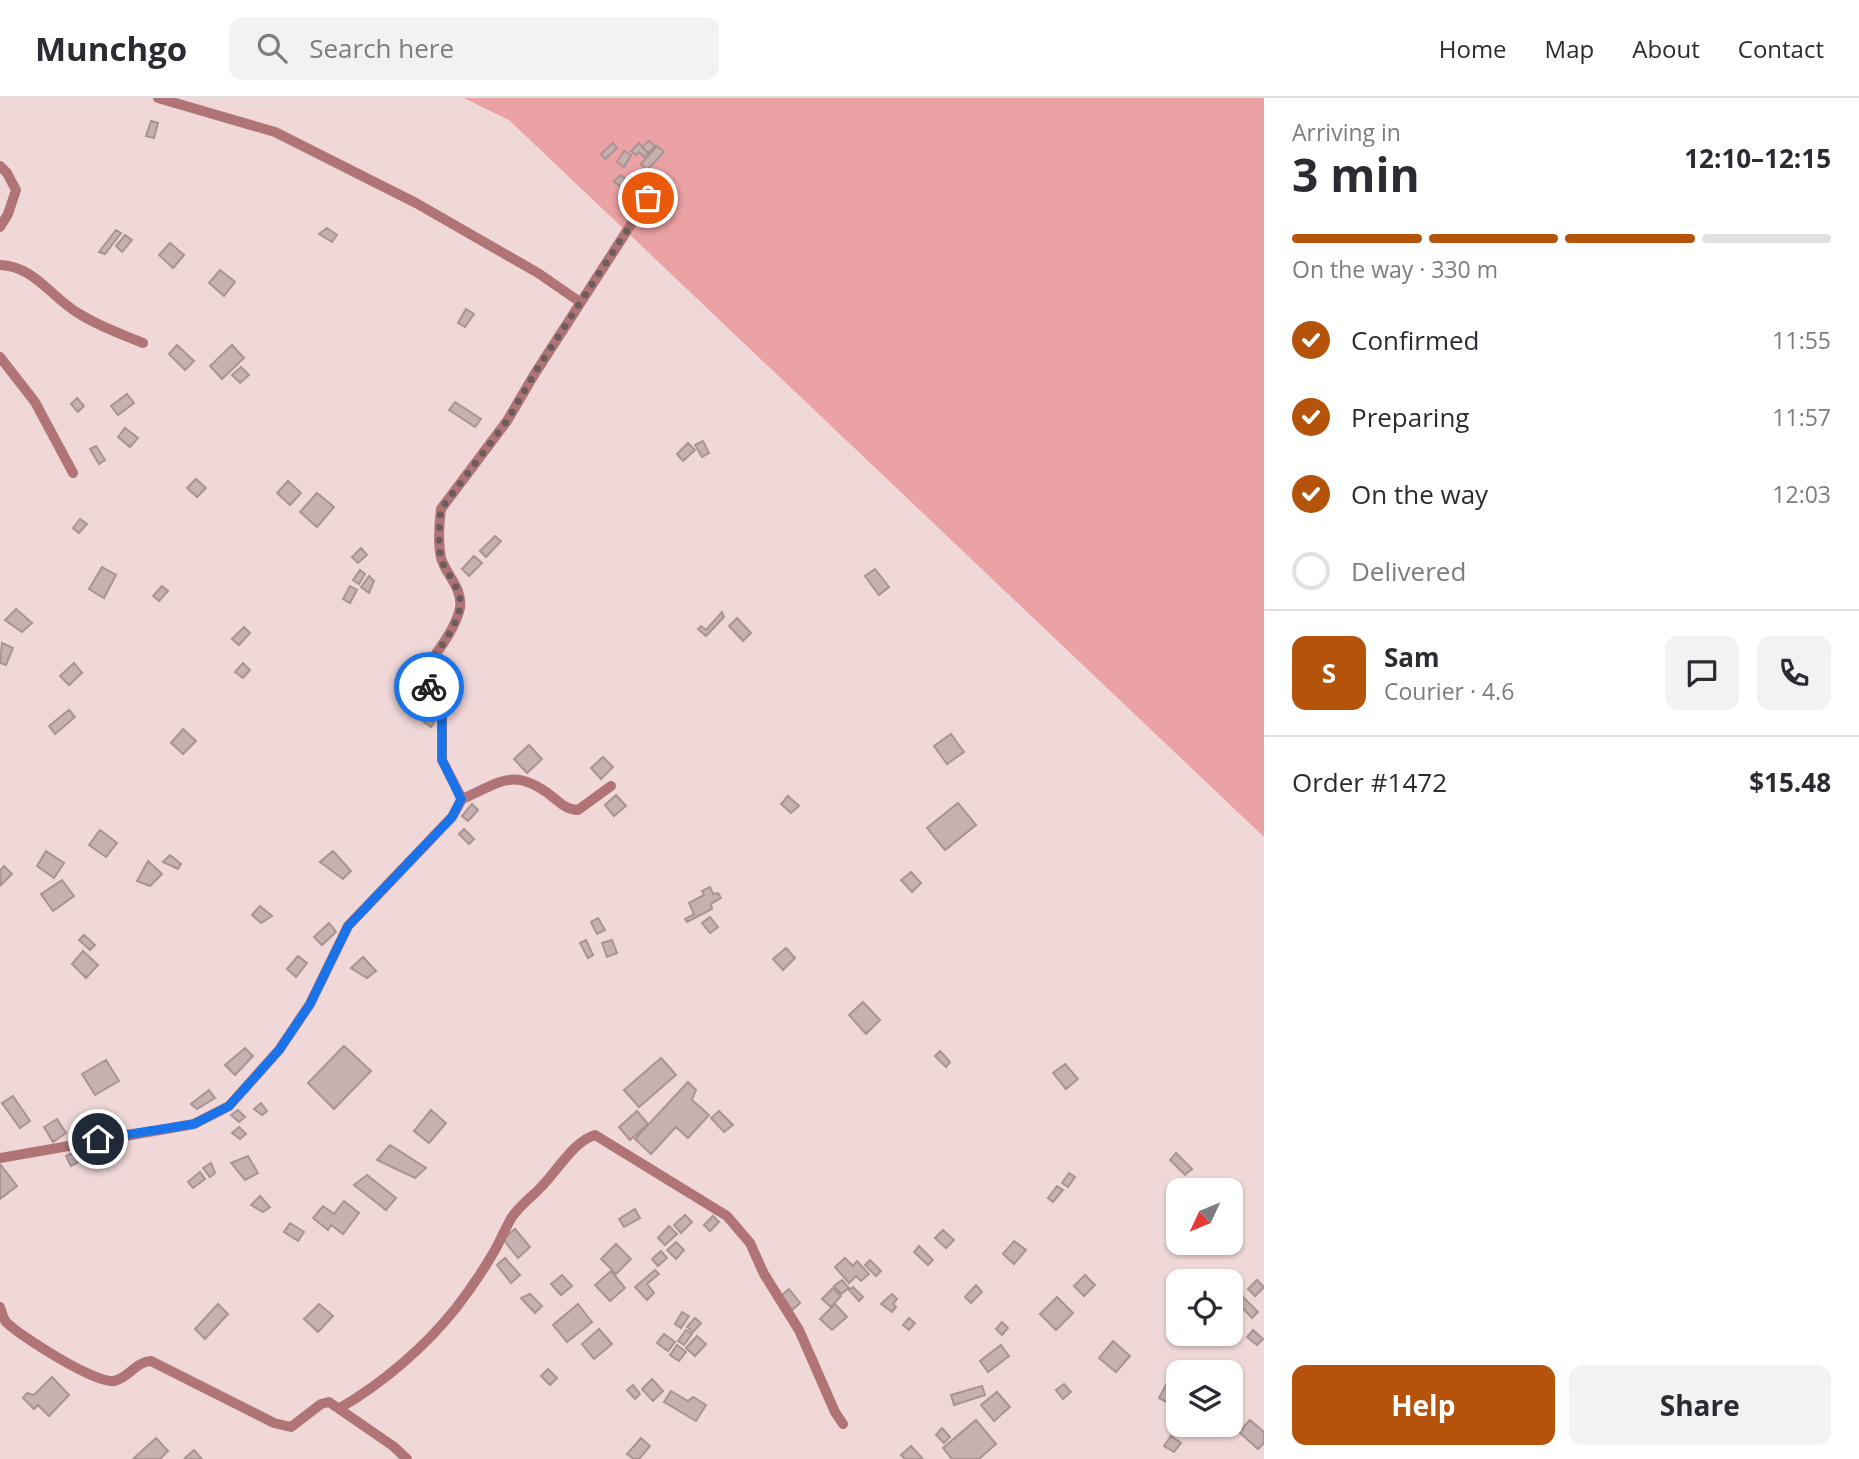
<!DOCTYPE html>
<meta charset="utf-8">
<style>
body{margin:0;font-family:"Open Sans",sans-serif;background:#f2f2f3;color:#2b2b33;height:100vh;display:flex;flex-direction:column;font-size:26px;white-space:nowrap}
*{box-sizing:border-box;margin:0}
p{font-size:23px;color:#7c7c81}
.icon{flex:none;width:38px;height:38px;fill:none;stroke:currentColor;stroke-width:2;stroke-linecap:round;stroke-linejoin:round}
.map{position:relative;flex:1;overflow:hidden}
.panel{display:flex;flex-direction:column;background:#fff;width:595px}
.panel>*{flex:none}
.needle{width:46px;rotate:226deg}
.fabs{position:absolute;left:1166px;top:1080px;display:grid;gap:14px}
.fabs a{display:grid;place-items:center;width:77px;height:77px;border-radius:14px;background:#fff;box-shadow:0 2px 5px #0004;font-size:35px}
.pin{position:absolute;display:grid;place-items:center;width:60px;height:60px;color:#fff;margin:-30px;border:4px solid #fff;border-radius:50%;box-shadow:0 2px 7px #0007}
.courier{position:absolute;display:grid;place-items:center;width:70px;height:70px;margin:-35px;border:5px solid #1a73e8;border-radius:50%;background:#fff;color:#222;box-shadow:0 2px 9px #0007}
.head em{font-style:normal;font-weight:700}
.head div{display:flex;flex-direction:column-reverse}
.head{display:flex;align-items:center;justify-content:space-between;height:119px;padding:0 28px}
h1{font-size:46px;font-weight:700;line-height:52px}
.bar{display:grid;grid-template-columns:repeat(4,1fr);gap:10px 7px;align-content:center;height:84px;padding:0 28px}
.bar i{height:9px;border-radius:5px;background:#e1e1e2}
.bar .active{background:#b45309}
.bar p{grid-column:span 4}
.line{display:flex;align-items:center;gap:18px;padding:0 28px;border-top:2px solid #e1e1e2}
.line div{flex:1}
.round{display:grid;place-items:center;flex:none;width:74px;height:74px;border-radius:14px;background:#f2f2f3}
ol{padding:0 28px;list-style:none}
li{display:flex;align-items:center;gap:21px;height:77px}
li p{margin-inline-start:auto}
li .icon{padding:7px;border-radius:50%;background:#b45309;color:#fff;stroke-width:4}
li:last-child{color:#7c7c81}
li i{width:38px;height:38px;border:4px solid #e1e1e2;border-radius:50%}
.action{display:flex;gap:14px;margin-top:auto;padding:14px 28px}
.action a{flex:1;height:80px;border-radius:14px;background:#b45309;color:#fff;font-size:28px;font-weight:700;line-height:80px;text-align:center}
.action a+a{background:#f2f2f3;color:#2b2b33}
header{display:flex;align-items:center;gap:42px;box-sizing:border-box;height:98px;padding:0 35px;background:#fff;border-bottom:2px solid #e1e1e2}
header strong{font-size:33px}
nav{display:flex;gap:38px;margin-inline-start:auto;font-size:24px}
.search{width:490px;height:63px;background:#f2f2f3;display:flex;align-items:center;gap:18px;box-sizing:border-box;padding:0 24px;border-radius:14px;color:#7c7c81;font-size:26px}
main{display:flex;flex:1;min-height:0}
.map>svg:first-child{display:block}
.green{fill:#eba2a4}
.building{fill:#c7b0b0;stroke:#a99393;stroke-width:2}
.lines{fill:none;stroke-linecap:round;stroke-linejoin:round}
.minor{stroke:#b17476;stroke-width:10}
.done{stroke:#6b5d5e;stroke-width:7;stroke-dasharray:0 12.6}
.route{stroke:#1a73e8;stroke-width:9}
</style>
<header>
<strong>Munchgo</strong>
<div class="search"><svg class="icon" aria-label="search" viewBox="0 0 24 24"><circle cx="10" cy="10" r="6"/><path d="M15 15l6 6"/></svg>Search here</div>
<nav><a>Home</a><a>Map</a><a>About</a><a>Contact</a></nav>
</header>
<main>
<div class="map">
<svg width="1264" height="1361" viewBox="0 0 1264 1361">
<rect width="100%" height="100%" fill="#f0d7d8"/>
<path class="green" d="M464,0H1264V739L509,22Z"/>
<path class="building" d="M151,23L158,25L154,40L146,38Z
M649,43L655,48L648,55L642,49Z
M613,45L617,50L605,61L601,56Z
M639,45L648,55L644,59L639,54L636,57L631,53Z
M657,48L664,54L647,72L641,66Z
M624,53L631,57L624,69L617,64Z
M621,77L629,84L623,91L614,83Z
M327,130L337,137L332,144L319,136Z
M116,132L121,135L105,156L99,154Z
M125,137L132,142L122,154L116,148Z
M170,145L184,157L173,170L159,157Z
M220,172L235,184L224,198L209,185Z
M466,211L474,216L465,229L458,225Z
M177,247L194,263L185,272L169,256Z
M232,247L244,260L222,281L210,268Z
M241,269L249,277L240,285L232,277Z
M127,296L134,305L118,317L111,308Z
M77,300L84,308L78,314L71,306Z
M455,304L481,321L475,329L449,312Z
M125,330L138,340L130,349L118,339Z
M703,343L709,355L702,359L695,347Z
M688,345L695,352L683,363L677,356Z
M96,348L105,362L99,366L90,351Z
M196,381L206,390L197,399L187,390Z
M288,383L301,395L290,407L277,395Z
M317,395L334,409L317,429L300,414Z
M80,421L87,426L79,435L73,430Z
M495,438L501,443L486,459L480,453Z
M361,450L367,457L358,465L352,459Z
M474,458L482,465L469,478L462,471Z
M102,469L116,477L104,500L89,491Z
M875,471L889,489L879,497L865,478Z
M360,472L365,476L359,486L353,482Z
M369,478L374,483L369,495L361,489Z
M162,488L168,493L159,503L153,498Z
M350,488L357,492L350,505L343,501Z
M16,511L32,525L22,534L5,522Z
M722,514L724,519L706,538L698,531L701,528L706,532Z
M737,520L751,535L743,543L729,528Z
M244,529L250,535L239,547L232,541Z
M2,545L13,550L6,567L0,565Z
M74,565L82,575L69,587L60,578Z
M243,565L250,572L243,580L235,574Z
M69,612L75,619L55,636L49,628Z
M430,615L437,620L431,629L424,624Z
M183,631L196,643L183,656L171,645Z
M951,636L964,654L947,666L934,648Z
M529,647L542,661L527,675L514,661Z
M603,659L613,669L601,681L591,670Z
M616,697L626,708L614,718L605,707Z
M788,698L799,708L791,715L781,706Z
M958,705L976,727L945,752L927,730Z
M472,706L478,712L468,723L462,718Z
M464,731L474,741L469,746L459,736Z
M100,732L117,745L106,759L89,747Z
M46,753L64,765L54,780L37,768Z
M333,753L351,773L343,781L320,764Z
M170,757L181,766L178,771L163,764Z
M148,763L162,776L150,788L137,783Z
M4,768L12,776L1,787L0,773Z
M911,774L921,785L912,794L901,782Z
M62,782L74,798L53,813L41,796Z
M710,789L713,796L718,795L721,800L711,806L712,811L687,824L685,821L694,816L689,805L704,797L702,793Z
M260,808L272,818L261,825L252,817Z
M710,819L718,829L710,835L702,825Z
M598,820L605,832L597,836L591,824Z
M329,825L336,834L322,847L314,839Z
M84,837L95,847L90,852L79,842Z
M586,842L593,857L588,860L580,845Z
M612,842L617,855L607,859L602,845Z
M786,850L795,860L783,872L773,861Z
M83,853L98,867L86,880L72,866Z
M298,858L307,865L296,879L287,871Z
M363,859L376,873L367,880L351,870Z
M863,904L880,922L866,936L849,917Z
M344,948L371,973L334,1011L308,985Z
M245,950L253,958L235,977L225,967Z
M940,953L950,964L946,969L935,958Z
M661,960L676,977L639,1009L624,992Z
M106,962L119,983L95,997L82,976Z
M1065,966L1078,981L1066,991L1053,975Z
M688,984L696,992L692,1002L709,1017L688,1040L676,1029L651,1056L635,1041Z
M209,992L215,1000L197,1011L191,1006Z
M13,998L30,1023L20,1030L2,1005Z
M261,1005L267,1013L262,1017L254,1011Z
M238,1012L245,1019L239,1024L231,1017Z
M431,1012L446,1025L429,1045L414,1033Z
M637,1013L648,1026L630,1042L619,1029Z
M719,1013L733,1027L724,1034L711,1020Z
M57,1021L66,1035L53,1044L44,1029Z
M239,1029L246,1036L240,1041L232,1035Z
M390,1047L426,1070L415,1080L377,1062Z
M73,1055L78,1064L71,1068L66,1058Z
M1176,1055L1192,1071L1185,1077L1170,1062Z
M248,1058L258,1075L245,1082L231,1065Z
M211,1065L215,1075L210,1079L203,1070Z
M0,1066L17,1088L0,1101Z
M200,1074L205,1081L193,1090L188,1084Z
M1069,1075L1075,1079L1068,1089L1062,1085Z
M367,1077L396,1100L386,1112L354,1087Z
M1057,1088L1063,1092L1053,1104L1048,1100Z
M260,1098L270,1109L263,1114L251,1107Z
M344,1103L359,1115L343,1136L331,1127L328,1132L313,1120L323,1108L334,1116Z
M635,1111L640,1120L624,1129L619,1121Z
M685,1117L692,1124L681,1135L674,1127Z
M713,1118L719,1124L710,1133L704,1127Z
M290,1125L304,1134L298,1143L284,1134Z
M669,1128L677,1136L665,1147L658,1140Z
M515,1131L530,1149L518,1160L503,1141Z
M943,1132L954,1142L946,1150L935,1140Z
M1014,1143L1026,1152L1014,1166L1003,1156Z
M676,1144L684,1152L676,1161L667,1152Z
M616,1146L631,1161L616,1176L601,1161Z
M919,1148L933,1162L928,1167L914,1154Z
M661,1153L667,1160L658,1168L652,1161Z
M505,1160L520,1177L511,1185L497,1167Z
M845,1160L853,1168L857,1163L869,1176L861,1183L856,1178L849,1185L835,1169Z
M870,1162L881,1173L876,1178L865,1167Z
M655,1172L659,1176L647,1186L654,1195L647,1202L635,1189Z
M611,1173L625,1190L610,1203L595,1187Z
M562,1177L572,1188L561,1197L551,1186Z
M1085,1177L1095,1187L1084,1198L1074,1188Z
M842,1182L849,1190L841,1196L834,1188Z
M1257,1182L1264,1189L1255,1198L1248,1191Z
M976,1187L982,1194L971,1205L965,1199Z
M853,1189L863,1199L859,1203L849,1192Z
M833,1190L841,1198L831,1209L822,1201Z
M789,1191L800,1205L792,1212L781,1198Z
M530,1196L542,1208L535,1215L521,1200Z
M892,1196L897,1201L893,1206L896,1209L892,1214L881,1206Z
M1242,1198L1258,1214L1252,1220L1237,1204Z
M1057,1199L1073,1215L1056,1232L1040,1216Z
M218,1206L228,1216L205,1241L195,1231Z
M319,1206L333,1218L318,1234L304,1221Z
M578,1206L592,1224L567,1244L553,1227Z
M835,1206L847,1219L832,1232L820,1221Z
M682,1214L689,1218L681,1230L675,1226Z
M695,1220L701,1225L693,1234L687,1229Z
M909,1220L915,1225L909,1232L903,1227Z
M1002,1224L1008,1230L1002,1237L996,1231Z
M599,1231L612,1246L594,1261L582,1246Z
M686,1232L692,1236L684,1247L678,1243Z
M1253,1232L1263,1241L1257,1247L1247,1239Z
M664,1236L675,1244L668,1253L657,1245Z
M697,1238L706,1246L695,1258L686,1250Z
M1113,1243L1130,1258L1116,1274L1099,1260Z
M677,1247L686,1254L679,1263L670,1257Z
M1001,1247L1009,1258L988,1274L980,1263Z
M548,1271L557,1280L550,1287L541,1278Z
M52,1279L69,1297L49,1318L38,1307L34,1311L23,1300L27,1295L34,1297Z
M652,1281L663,1293L653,1303L642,1291Z
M1168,1283L1178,1288V1310L1159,1300Z
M1064,1286L1071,1294L1063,1301L1056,1292Z
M633,1287L640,1296L635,1301L627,1292Z
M982,1288L985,1297L954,1307L951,1297Z
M671,1293L688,1303L693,1299L706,1307L696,1323L664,1304Z
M997,1294L1010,1309L994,1323L981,1307Z
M976,1322L996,1346L979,1361H952L943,1350Z
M1250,1322L1264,1334V1345L1258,1351L1239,1334Z
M942,1330L950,1339L944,1345L936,1337Z
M1171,1338L1181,1345L1174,1354L1164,1348Z
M156,1340L168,1353L160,1361H133Z
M641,1340L650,1348L639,1361H634L627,1356Z
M911,1348L923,1361H905L901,1357Z
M194,1352L202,1361H184Z"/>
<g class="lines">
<path class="minor" d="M158,0L275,34L416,105L538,175L580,204
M0,68L7,75L16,92L8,116L0,129
M0,167C34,168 51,199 78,215C98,228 121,236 143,245
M0,259L35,304L73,375
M462,701C501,684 514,668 554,700C561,706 568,712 578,712L611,688
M0,1060L194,1026L229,1008L279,952L310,906L348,828L452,719L462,701L442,662V617L422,576C435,556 455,533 460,510C463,490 446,477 441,460C438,445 439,427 441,411L507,323L534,277L661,80
M0,1209C2,1215 3,1220 6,1224C21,1239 96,1286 114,1283C129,1280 135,1264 151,1263L274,1325L291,1329L321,1306L329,1304L393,1348L407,1361
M340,1310C383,1285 425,1249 456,1210C470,1192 484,1171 495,1152C501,1141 506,1129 512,1119C520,1107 533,1098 542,1088C557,1073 574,1043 595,1037L727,1118L750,1145L764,1176L799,1232L835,1314L843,1326"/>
</g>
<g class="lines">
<path class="done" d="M429,589L422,576C435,556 455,533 460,510C463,491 446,477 441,460C438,445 439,427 441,411L507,323L534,276L648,100"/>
<path class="route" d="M98,1041L194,1026L229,1008L279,952L310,906L348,828L452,719L461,701L442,662V618L429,589"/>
</g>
</svg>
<div class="fabs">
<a><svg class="needle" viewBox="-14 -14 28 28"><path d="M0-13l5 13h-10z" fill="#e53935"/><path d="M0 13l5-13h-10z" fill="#7c7c81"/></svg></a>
<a><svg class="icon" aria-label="locate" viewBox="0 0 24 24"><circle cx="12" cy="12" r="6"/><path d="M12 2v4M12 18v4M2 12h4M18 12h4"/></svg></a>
<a><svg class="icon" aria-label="layers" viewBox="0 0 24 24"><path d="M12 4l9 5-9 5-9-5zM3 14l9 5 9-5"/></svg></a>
</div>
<div class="pin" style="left:648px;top:100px;background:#ea580c"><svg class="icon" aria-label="bag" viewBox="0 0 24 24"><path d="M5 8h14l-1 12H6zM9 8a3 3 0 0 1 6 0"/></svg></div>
<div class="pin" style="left:98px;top:1041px;background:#1f2937"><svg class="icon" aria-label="home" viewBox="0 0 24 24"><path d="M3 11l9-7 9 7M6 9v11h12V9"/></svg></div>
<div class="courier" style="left:429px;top:589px"><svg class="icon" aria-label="bike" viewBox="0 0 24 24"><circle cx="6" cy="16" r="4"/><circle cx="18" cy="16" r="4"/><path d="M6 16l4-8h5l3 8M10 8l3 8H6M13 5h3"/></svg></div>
</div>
<section class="panel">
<div class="head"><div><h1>3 min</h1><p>Arriving in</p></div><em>12:10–12:15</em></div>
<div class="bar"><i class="active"></i><i class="active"></i><i class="active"></i><i></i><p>On the way · 330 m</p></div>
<ol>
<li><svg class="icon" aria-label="check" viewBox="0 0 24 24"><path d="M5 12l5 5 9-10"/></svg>Confirmed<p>11:55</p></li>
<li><svg class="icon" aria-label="check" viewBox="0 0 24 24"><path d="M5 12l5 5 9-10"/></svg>Preparing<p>11:57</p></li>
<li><svg class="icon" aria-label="check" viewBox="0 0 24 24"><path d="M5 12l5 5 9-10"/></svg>On the way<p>12:03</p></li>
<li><i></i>Delivered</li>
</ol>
<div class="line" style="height:126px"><b class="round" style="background:#b45309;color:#fff">S</b><div><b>Sam</b><p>Courier · 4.6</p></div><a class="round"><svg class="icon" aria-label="chat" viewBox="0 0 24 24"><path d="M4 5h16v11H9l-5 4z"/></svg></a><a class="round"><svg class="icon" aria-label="phone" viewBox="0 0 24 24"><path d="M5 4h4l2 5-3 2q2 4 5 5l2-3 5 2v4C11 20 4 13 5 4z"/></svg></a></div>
<div class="line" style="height:91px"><div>Order #1472</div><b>$15.48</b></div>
<div class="action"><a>Help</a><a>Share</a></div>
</section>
</main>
